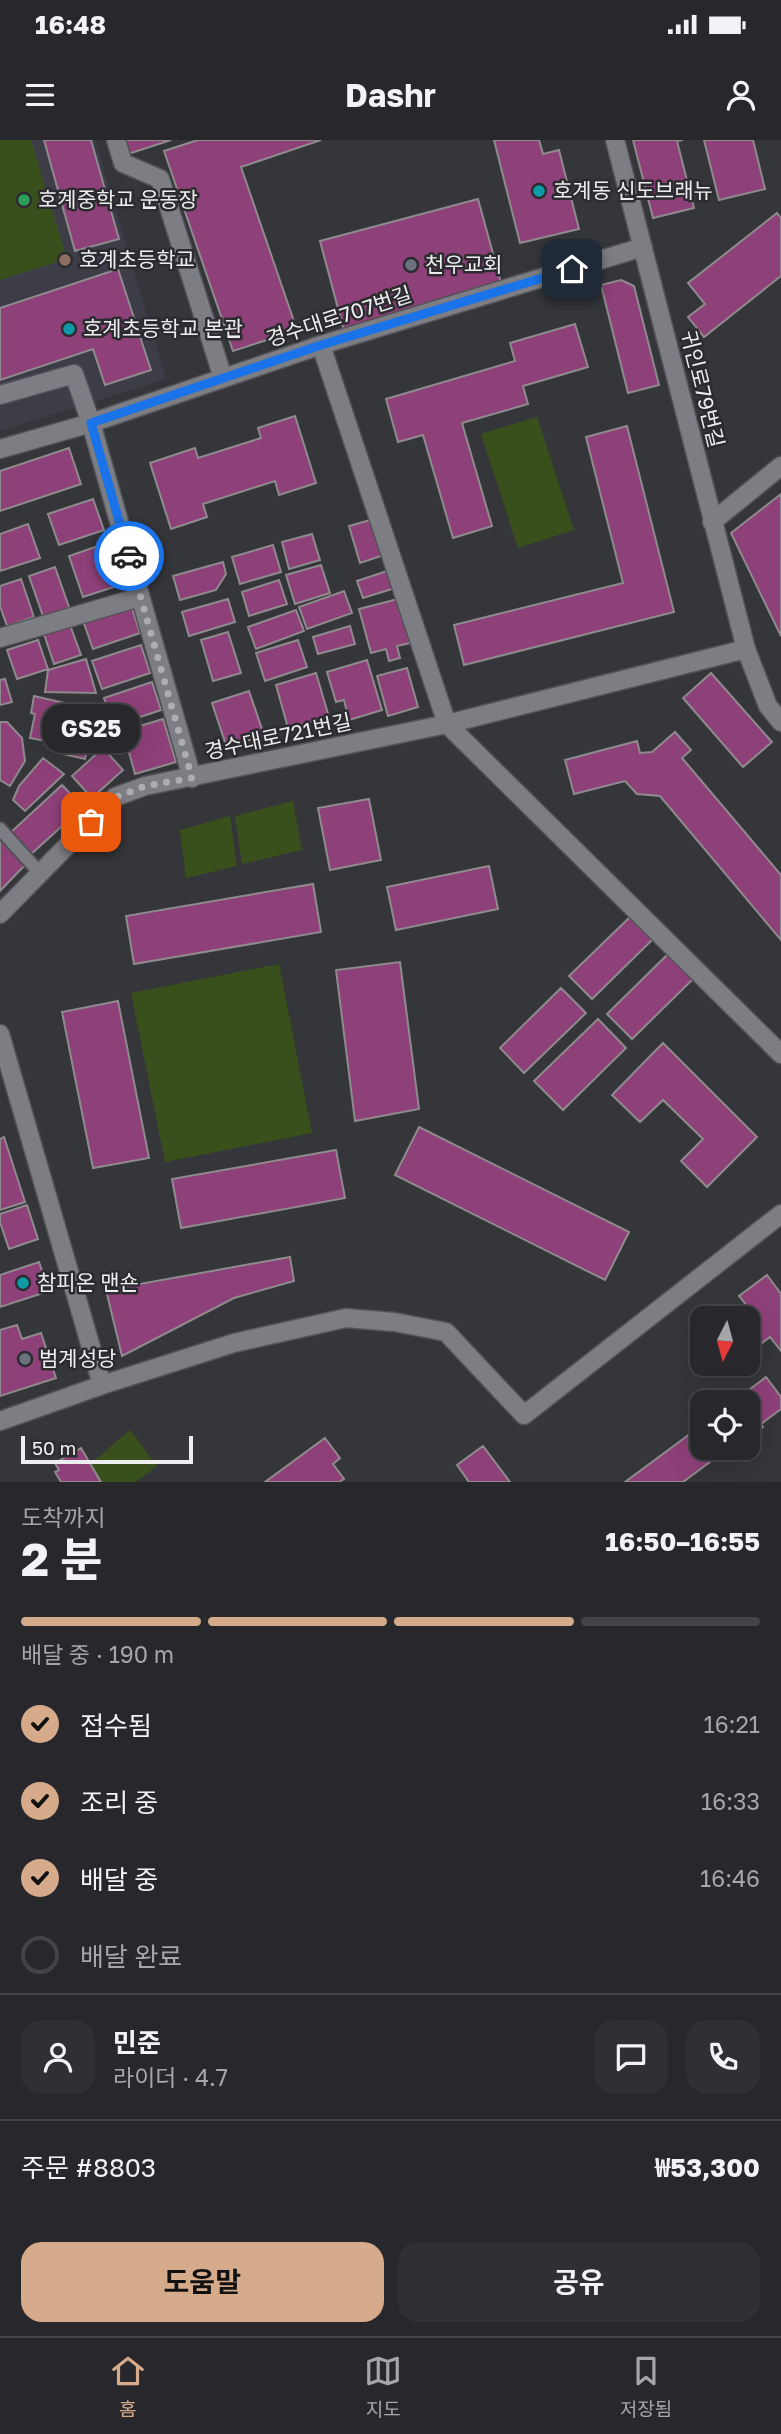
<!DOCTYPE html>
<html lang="ko">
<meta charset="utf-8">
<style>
body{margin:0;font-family:"Golos Text","Noto Sans KR",sans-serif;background:#303034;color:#f1f3f6;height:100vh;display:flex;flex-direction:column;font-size:26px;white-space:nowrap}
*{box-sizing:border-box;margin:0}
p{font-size:23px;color:#a5a6a9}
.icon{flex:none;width:38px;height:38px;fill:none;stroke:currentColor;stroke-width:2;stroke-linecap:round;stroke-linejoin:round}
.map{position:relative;height:1342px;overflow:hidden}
.drawer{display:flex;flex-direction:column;background:#28282c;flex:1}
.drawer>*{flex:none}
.needle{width:46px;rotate:186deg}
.buttons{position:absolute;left:690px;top:1166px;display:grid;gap:14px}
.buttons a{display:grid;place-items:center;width:70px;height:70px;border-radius:14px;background:#28282c;box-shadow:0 7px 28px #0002,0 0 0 2px #444448;font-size:35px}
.scale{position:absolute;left:21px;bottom:18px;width:172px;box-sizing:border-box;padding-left:7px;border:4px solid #eeeef0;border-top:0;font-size:19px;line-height:24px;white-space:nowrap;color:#eeeef0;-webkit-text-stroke:5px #2b2b30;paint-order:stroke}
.pin{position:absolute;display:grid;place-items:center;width:60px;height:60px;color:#fff;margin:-30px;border-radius:14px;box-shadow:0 4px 10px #0006}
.courier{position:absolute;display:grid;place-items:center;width:70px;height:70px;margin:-35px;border:5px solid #1a73e8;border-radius:50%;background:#fff;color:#222;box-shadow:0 2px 9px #0007}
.bubble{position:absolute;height:49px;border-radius:21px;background:#28282c;box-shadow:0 7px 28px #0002,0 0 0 2px #444448;font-size:23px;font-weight:700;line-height:49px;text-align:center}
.head em{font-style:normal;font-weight:700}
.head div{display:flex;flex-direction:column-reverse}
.head{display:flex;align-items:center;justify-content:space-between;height:119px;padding:0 21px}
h1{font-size:46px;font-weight:700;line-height:52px}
.bar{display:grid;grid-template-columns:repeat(4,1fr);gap:10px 7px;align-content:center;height:84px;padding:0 21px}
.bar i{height:9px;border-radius:5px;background:#444448}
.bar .on{background:#d6ab8b}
.bar p{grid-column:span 4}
.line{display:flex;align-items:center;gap:18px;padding:0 21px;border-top:2px solid #444448}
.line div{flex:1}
.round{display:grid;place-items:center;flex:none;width:74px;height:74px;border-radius:21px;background:#303034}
ol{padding:0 21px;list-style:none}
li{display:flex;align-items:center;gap:21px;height:77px}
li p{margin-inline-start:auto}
li .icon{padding:7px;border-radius:50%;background:#d6ab8b;color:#111;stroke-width:4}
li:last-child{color:#a5a6a9}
li i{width:38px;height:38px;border:4px solid #444448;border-radius:50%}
.button{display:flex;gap:14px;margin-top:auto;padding:14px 21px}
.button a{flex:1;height:80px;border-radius:21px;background:#d6ab8b;color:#111;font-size:28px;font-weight:700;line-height:80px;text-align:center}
.button a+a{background:#303034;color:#f1f3f6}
.status{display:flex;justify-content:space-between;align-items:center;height:49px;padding:0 35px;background:#28282c;direction:ltr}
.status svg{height:19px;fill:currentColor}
header{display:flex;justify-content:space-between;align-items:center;height:91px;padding:0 21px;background:#28282c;font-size:32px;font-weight:700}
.menu{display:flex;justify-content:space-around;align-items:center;height:98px;border-top:2px solid #444448;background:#28282c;font-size:19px;color:#a5a6a9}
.menu a{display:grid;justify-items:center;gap:4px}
.menu .on{color:#d6ab8b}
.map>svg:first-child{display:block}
.built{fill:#3d3d47}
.park{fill:#39501c}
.building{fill:#8e4078;stroke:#8f8a8d;stroke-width:2}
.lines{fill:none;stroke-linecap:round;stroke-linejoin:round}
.lane-casing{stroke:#535357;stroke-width:16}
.street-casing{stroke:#535357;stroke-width:21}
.lane{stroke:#7d7e83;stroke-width:12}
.street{stroke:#7d7e83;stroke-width:18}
.done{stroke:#adaeb0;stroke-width:7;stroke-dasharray:0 12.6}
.route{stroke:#1a73e8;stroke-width:9}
.culture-dot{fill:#0f9aa8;stroke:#2b2b30;stroke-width:2.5}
.leisure-dot{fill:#2e9e5b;stroke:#2b2b30;stroke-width:2.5}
.education-dot{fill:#8d6e63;stroke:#2b2b30;stroke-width:2.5}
.worship-dot{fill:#6b7280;stroke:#2b2b30;stroke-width:2.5}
.labels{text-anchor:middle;stroke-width:5;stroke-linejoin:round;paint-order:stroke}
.poi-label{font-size:21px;fill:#eeeef0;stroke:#2b2b30;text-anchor:start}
.street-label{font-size:21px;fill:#eeeef0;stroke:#2b2b30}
</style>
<div class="status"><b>16:48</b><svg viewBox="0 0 49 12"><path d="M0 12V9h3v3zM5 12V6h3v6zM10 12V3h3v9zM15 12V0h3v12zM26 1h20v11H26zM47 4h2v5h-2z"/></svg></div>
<header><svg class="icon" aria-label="menu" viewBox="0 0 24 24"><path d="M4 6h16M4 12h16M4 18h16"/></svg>Dashr<svg class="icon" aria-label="person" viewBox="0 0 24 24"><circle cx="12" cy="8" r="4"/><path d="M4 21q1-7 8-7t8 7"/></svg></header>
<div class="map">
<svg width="781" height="1342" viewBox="0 0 781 1342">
<rect width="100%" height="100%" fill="#35363a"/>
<path class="built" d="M0,0H95L166,239L0,291Z"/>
<path class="park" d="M0,0H31L67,119L0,140Z
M537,277L574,390L518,408L481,294Z
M293,661L302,710L242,724L235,676Z
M230,676L237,726L186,738L180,690Z
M279,824L312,993L165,1022L131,853Z
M130,1290L157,1326L136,1342H81L76,1336Z"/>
<path class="building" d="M44,0H91L119,99L75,111Z
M120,0H171L125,15Z
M198,0H321L241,27L297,190L233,211L164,11Z
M494,0H539L543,14L559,10L579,89L520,103Z
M633,0H683L677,1L694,68L653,78Z
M704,0H753L765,49L719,60Z
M478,59L503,150L344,191L320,101Z
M777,73L781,78V136L704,197L688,177L705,164L688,143Z
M118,129L151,230L105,245L93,209L0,240V168Z
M621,140L634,146L659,245L628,253L601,145Z
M575,184L588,227L523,246L528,264L462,283L492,386L453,398L423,295L398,302L386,259L515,221L510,203Z
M295,276L316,343L279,355L275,341L203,364L207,377L171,389L150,323L195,308L198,318L261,298L258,288Z
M627,286L674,472L464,525L454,485L623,443L586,297Z
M69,308L81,344L0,371V331Z
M781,354V496L731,393Z
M93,359L104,390L59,405L48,374Z
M374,379L384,415L360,423L349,386Z
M28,384L40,418L0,431V394Z
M312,394L320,420L289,429L282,402Z
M112,401L126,443L83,457L69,416Z
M273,405L281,432L240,444L232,417Z
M223,422L226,434L216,450L180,460L173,436Z
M321,425L330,453L295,464L286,435Z
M55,427L70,470L44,479L29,436Z
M390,430L395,448L363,458L357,441Z
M21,439L34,477L7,486L0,466V446Z
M279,440L287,464L249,476L242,452Z
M344,451L352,473L307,489L299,467Z
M228,459L235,482L189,496L182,472Z
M398,459L410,503L397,506L400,518L389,521L386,509L371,513L359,469Z
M130,462L140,493L93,509L82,478Z
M296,470L304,491L256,509L248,487Z
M70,485L81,515L54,524L44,494Z
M350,486L355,504L318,514L313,497Z
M228,492L241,533L213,541L201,500Z
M38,500L48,529L17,539L7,510Z
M298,500L307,527L265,541L256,513Z
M141,505L150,533L102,549L92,521Z
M86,519L96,553L45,552L48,530Z
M367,520L382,570L349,580L344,560L336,562L327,532Z
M407,528L418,567L388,576L377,536Z
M316,533L329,577L288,588L276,545Z
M711,533L772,602L743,627L683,558Z
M5,539L12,562L0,565V540Z
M152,542L161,570L113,586L104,558Z
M249,551L264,595L227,608L212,563Z
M34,556L69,564L60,604L30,598L35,574L31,573Z
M74,566L108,573L101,605L89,602L85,619L63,614Z
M163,579L176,622L135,634L123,591Z
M0,582H7L22,598L25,621L10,646L0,640Z
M675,592L691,610L682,618L781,735V800L660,656L637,654L625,641L574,654L565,620L637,601L640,613L652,612Z
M103,608L123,630L92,658L72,636Z
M43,618L64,634L25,671L13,660L19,646Z
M62,645L83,667L29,716L9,694Z
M369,659L381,720L330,730L318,668Z
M2,700L27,723L0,751V702Z
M489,726L498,769L396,790L387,747Z
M313,744L321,792L134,824L126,776Z
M630,777L652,800L592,859L569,836Z
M668,814L693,839L632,899L607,874Z
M400,822L419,969L355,981L336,830Z
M561,848L586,873L524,933L500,908Z
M118,861L149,1018L93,1028L62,872Z
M598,879L626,908L563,970L534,941Z
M663,903L757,997L707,1047L681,1021L703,999L663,960L640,982L612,955Z
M419,987L629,1092L605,1140L395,1035Z
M4,997L25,1062L0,1070V999Z
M336,1010L345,1058L181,1088L172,1039Z
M27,1065L38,1099L9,1109L0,1082V1074Z
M290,1117L294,1141L234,1158L122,1216L106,1150Z
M39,1122L49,1151L0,1167V1135Z
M767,1135L781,1154V1211L770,1197L751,1211L747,1206V1178L753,1173L739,1156Z
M17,1185L22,1199L41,1193L56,1238L0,1256V1190Z
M766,1237L781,1257V1269L761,1284L763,1287L747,1299V1262H733Z
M702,1285V1307H730L683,1342H625Z
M325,1298L340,1318L333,1324L344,1339L339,1342H265Z
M483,1306L510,1342H469L457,1325Z
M81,1308L101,1342H61L55,1332L59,1330L55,1323Z"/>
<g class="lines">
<defs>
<path id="lane" d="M0,689L40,733"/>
<path id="street" d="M116,0L123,23L160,39L223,238
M615,0L746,509L768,566L781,582
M321,205L447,584L781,914
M0,255L74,234L91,283L192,638
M0,309L91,283L321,205L643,107
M712,382L781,326
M0,498L140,457
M0,774L115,657L145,646L447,584L746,509
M0,894L102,1245L0,1281
M102,1245L234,1203L346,1178L394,1182L446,1192L524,1275L781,1074"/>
</defs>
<use href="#lane" class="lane-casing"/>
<use href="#street" class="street-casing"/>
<use href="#lane" class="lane"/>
<use href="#street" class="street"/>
</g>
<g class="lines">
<path class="done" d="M91,682L116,657L145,646L192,638L129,416"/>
<path class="route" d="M129,416L91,283L321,205L572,129"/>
</g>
<g class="culture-dot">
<circle cx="539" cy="51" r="7"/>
<circle cx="69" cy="189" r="7"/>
<circle cx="23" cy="1143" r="7"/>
</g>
<circle class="leisure-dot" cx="24" cy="60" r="7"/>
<circle class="education-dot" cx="65" cy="120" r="7"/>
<g class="worship-dot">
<circle cx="411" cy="125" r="7"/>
<circle cx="25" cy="1219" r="7"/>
</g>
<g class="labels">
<g class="poi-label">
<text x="553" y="58">호계동 신도브래뉴</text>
<text x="38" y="67">호계중학교 운동장</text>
<text x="79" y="127">호계초등학교</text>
<text x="425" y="132">천우교회</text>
<text x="83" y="196">호계초등학교 본관</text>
<text x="37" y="1150">참피온 맨숀</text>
<text x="39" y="1226">범계성당</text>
</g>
<g class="street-label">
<text transform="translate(339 177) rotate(-18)" y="7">경수대로707번길</text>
<text transform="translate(702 249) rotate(76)" y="7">귀인로79번길</text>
<text transform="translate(278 597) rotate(-12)" y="7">경수대로721번길</text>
</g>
</g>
</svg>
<div class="buttons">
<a><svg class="needle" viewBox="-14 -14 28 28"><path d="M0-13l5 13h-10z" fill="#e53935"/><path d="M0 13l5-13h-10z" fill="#a5a6a9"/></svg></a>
<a><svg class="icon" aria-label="locate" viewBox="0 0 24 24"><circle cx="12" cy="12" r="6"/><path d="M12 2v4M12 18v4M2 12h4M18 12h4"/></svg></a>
</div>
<div class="scale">50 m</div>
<div class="pin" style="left:91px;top:682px;background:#ea580c"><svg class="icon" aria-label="bag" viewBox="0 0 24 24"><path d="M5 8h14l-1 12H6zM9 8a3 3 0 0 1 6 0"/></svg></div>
<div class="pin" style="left:572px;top:129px;background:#1f2937"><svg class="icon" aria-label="home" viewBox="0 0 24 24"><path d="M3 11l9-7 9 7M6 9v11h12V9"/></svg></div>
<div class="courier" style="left:129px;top:416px"><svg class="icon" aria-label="car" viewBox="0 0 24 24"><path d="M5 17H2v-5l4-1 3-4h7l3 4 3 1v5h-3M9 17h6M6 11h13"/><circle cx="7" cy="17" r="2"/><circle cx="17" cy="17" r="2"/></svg></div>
<div class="bubble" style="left:42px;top:564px;width:98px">GS25</div>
</div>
<section class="drawer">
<div class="head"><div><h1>2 분</h1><p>도착까지</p></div><em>16:50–16:55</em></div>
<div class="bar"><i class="on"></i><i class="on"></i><i class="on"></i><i></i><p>배달 중 · 190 m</p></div>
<ol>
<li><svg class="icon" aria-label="check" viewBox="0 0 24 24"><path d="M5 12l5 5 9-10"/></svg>접수됨<p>16:21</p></li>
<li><svg class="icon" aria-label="check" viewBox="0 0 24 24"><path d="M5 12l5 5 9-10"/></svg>조리 중<p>16:33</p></li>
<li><svg class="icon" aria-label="check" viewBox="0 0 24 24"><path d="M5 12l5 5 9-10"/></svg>배달 중<p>16:46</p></li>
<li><i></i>배달 완료</li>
</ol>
<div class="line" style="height:126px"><a class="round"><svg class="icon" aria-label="person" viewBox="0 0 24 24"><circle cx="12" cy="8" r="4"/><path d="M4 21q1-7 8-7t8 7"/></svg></a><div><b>민준</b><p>라이더 · 4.7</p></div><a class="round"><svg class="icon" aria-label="chat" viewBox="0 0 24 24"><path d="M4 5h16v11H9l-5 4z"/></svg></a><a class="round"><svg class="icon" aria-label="phone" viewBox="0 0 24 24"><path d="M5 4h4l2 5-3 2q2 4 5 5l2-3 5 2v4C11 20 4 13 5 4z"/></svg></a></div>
<div class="line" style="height:91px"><div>주문 #8803</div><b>₩53,300</b></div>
<div class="button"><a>도움말</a><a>공유</a></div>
</section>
<nav class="menu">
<a class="on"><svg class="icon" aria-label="home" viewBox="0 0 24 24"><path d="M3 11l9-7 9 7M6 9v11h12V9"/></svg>홈</a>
<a><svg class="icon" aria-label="map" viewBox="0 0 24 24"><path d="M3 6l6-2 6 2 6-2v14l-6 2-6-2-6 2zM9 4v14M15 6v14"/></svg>지도</a>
<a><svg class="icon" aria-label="saved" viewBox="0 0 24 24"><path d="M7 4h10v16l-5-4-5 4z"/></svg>저장됨</a>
</nav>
